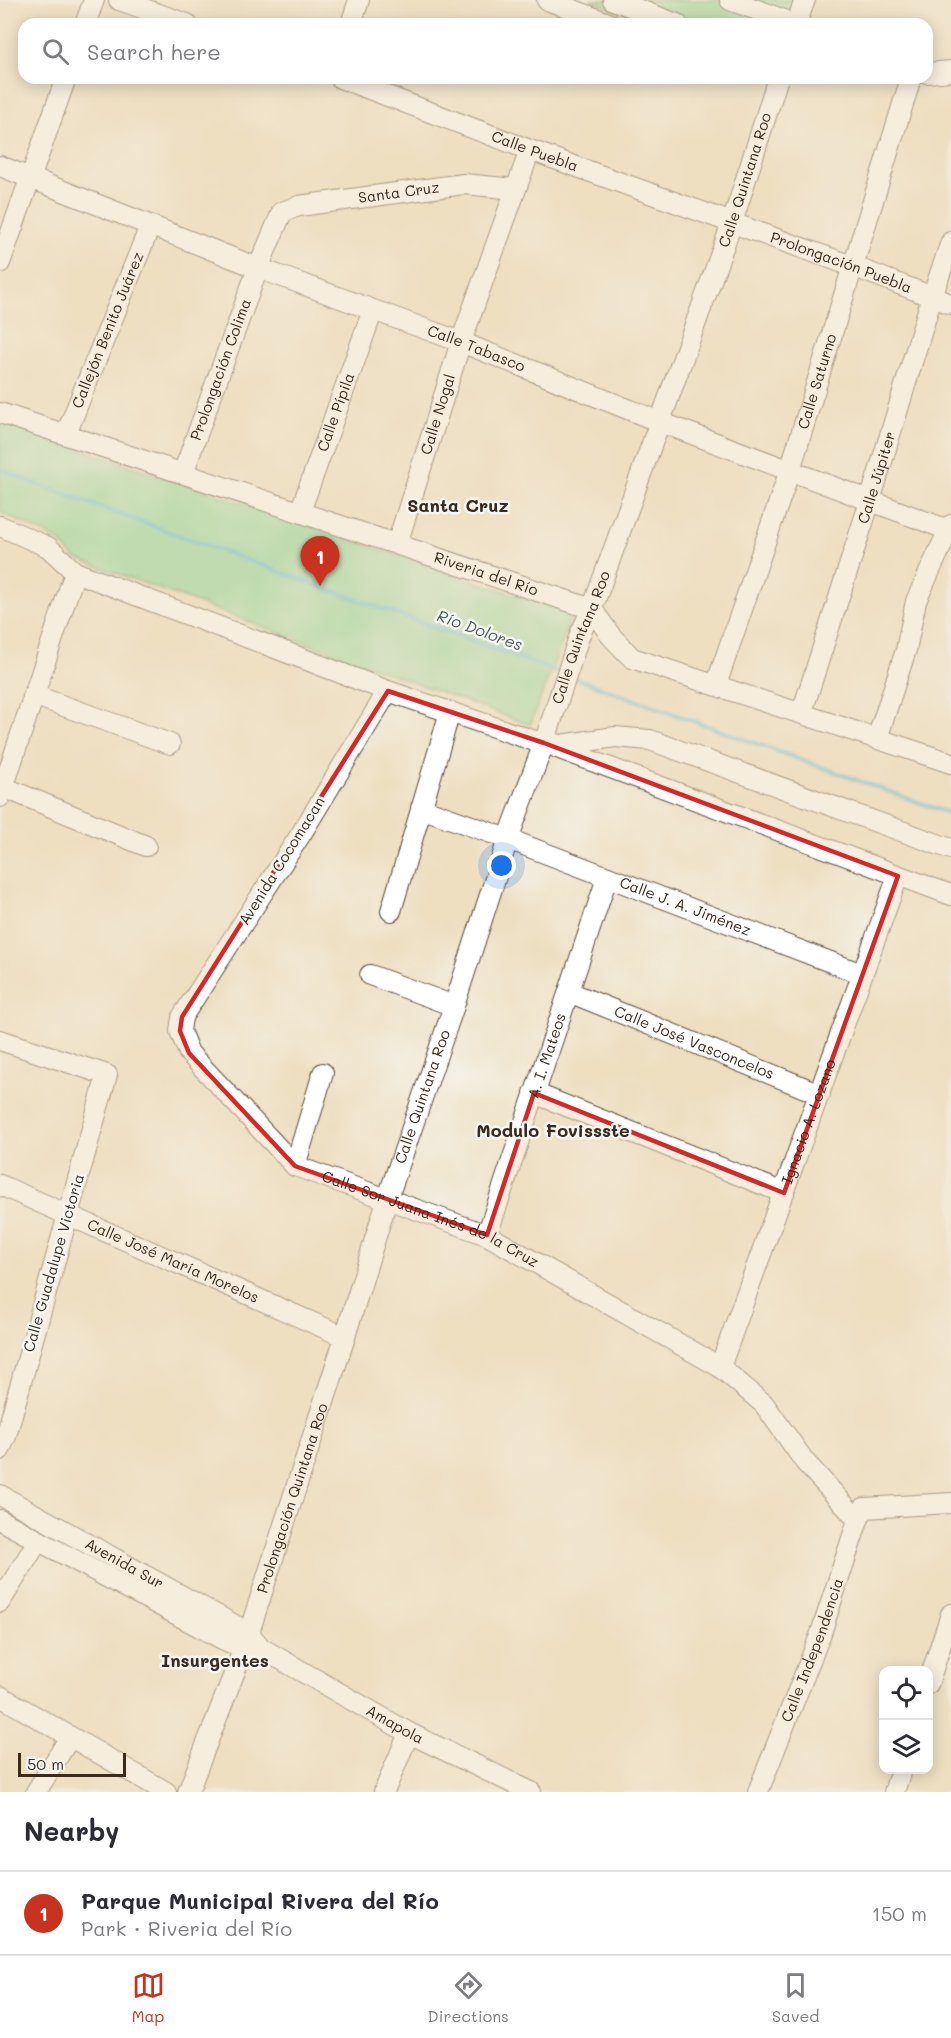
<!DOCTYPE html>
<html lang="en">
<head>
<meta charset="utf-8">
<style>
  body { margin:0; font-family:Mali,sans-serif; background:#f2f2f3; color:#2b2b33 }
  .controls { position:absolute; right:18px; bottom:18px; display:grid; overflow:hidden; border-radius:12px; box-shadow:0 3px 15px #0003 }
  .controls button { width:54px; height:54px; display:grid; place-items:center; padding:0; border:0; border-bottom:2px solid #e1e1e2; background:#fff; color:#2b2b33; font:30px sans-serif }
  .scale { position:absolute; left:18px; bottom:15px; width:108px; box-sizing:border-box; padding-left:6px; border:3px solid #3b2a1e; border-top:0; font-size:16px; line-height:21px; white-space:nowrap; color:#3b2a1e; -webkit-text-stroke:4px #f6f6f2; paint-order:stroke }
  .you { position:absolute; left:502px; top:866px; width:21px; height:21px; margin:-15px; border:4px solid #fff; border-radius:50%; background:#1a73e8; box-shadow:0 0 0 9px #1a73e833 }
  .badge { display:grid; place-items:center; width:39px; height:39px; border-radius:50%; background:#c8321e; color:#fff; font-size:20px; font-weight:700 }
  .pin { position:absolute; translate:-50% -50px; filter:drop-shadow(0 2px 3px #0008) }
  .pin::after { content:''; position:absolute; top:32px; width:21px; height:18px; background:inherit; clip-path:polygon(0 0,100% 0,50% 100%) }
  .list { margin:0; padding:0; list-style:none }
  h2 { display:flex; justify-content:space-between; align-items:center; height:78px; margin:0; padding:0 24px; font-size:26px }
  h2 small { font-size:20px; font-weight:400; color:#7c7c81 }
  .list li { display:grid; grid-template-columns:39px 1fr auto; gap:18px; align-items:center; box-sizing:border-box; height:84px; padding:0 24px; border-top:2px solid #e1e1e2 }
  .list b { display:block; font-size:22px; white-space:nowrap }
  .list p { margin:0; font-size:20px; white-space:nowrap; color:#7c7c81 }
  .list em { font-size:20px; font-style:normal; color:#7c7c81 }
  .icon { flex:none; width:33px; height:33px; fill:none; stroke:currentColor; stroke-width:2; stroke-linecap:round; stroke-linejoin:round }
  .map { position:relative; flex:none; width:951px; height:1792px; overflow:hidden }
  .search { position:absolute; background:#fff; box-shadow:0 3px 15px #0003; left:18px; right:18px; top:18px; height:66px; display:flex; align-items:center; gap:15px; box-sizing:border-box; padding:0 21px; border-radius:18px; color:#7c7c81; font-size:22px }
  .sheet { height:162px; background:#fff }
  nav { display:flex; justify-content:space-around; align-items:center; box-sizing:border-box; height:84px; border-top:2px solid #e1e1e2; background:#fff; font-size:16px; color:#7c7c81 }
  nav a { display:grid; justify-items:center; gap:3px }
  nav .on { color:#c8321e }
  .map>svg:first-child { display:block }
</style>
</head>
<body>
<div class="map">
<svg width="951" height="1792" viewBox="0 0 951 1792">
  <rect width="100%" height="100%" fill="#f6f6f2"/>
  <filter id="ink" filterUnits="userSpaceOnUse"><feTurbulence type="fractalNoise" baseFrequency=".0167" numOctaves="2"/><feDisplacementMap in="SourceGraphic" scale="12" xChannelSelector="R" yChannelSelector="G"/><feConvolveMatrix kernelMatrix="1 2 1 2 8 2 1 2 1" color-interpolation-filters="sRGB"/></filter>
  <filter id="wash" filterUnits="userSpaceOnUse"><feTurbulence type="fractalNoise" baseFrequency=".008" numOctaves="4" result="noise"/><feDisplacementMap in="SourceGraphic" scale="24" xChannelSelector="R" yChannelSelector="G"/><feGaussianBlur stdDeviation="1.35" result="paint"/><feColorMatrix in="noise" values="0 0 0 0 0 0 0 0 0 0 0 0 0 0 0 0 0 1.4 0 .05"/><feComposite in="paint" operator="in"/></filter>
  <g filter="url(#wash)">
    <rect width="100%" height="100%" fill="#eedfc1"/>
    <g fill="#87d899" stroke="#61815c" stroke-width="1.5">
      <polygon points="590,0 798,0 789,24 653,24"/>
      <polygon points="0,422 573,614 530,725 75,558 58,540 0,512"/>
    </g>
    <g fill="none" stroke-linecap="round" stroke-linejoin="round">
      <g stroke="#57bdd5" stroke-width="4.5">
        <polyline points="0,469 39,485 561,673"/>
        <polyline points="572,677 951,814"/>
      </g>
    </g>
  </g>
  <g filter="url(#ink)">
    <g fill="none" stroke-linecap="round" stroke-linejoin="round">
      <defs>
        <g id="minor">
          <polyline points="119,0 187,24"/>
          <polyline points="547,0 611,24"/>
          <polyline points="613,0 677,24"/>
          <polyline points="730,0 784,20"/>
          <polyline points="85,24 94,0"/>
          <polyline points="351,24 359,0"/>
          <polyline points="796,24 805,0"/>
          <polyline points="927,73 951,71"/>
          <path id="s1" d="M340 78 530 150 852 266 951 304"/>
          <path id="s2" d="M0 166 258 268 461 342 660 422 951 531"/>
          <polyline points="0,263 66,78"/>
          <path id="s3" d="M0 413 592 609 611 636 632 658 951 763"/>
          <path id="s4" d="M66 434 150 226"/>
          <path id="s5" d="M183 473 258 268 282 212 299 206 464 184 515 189"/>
          <path id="s6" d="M300 512 373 310"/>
          <polyline points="0,526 48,547 75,572 388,691 532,740 561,745 615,737 650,740 951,849"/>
          <path id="s7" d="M397 544 461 342 530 150"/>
          <path id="s8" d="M716 685 790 470 911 78"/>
          <path id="s9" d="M388 691 301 834 182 1017 180 1031 189 1053 295 1166 487 1235 720 1367 764 1404 805 1462 858 1520"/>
          <polyline points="33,695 170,744"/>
          <path id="s10" d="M802 712 870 501 932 297 951 242"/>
          <polyline points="877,739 906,650 916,601 951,525"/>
          <polyline points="557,748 951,895"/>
          <polyline points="3,787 146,846"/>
          <polyline points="0,797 75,572"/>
          <path id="s11" d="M421 808 508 839 862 974"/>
          <polyline points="391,911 450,712"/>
          <polyline points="370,975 454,1006"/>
          <path id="s12" d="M569 992 820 1094"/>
          <polyline points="0,1040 107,1075 6,1436 0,1450"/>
          <polyline points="534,1093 784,1193"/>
          <polyline points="295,1166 323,1073"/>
          <path id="s13" d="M0 1185 345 1337"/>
          <path id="s14" d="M487 1235 607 878"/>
          <path id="s15" d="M720 1367 898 876"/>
          <path id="s16" d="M0 1495 249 1633 261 1648 409 1733 531 1792"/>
          <polyline points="0,1520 224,1640 244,1648 256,1648"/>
          <polyline points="0,1602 38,1541"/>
          <polyline points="928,1684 951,1614"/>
          <polyline points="0,1696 166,1792"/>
          <polyline points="36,1792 70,1737"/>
          <path id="s17" d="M188 1792 244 1648 345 1337 387 1200 454 1006 508 839 544 743 580 634 592 609 732 223 778 78"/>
          <polyline points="384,1792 409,1733"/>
          <path id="s18" d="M758 1792 821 1633 858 1520 864 1508 951 1503"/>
          <polyline points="894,1792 901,1770"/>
        </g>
      </defs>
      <use href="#minor" stroke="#564536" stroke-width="22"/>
      <use href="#minor" stroke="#fff" stroke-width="20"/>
    </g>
  </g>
  <path d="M0 0H951V1792H0ZM388 691 544 743 898 876 784 1193 534 1093 487 1235 295 1166 189 1053 180 1031 182 1017Z" fill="#eedfc1" fill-opacity=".55" fill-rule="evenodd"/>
  <path fill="none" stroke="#d62828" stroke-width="4.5" stroke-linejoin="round" d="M388 691 544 743 898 876 784 1193 534 1093 487 1235 295 1166 189 1053 180 1031 182 1017Z"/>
  <g text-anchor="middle" stroke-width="5" stroke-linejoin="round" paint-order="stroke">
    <g font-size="15" fill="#3b2a1e" stroke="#f6f6f2">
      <text dy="5" stroke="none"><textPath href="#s1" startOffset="208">Calle Puebla</textPath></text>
      <text dy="5" stroke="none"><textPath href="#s17" startOffset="1706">Calle Quintana Roo</textPath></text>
      <text dy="5" stroke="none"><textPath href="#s5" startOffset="398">Santa Cruz</textPath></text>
      <text dy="5" stroke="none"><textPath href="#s1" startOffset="534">Prolongación Puebla</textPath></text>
      <text dy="5" stroke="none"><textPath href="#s4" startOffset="112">Callejón Benito Juárez</textPath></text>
      <text dy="5" stroke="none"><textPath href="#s2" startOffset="510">Calle Tabasco</textPath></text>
      <text dy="5" stroke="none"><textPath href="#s5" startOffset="110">Prolongación Colima</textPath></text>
      <text dy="5" stroke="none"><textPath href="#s8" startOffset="320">Calle Saturno</textPath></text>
      <text dy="5" stroke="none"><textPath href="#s6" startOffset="106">Calle Pípila</textPath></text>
      <text dy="5" stroke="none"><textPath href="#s7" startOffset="136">Calle Nogal</textPath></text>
      <text dy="5" stroke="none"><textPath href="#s10" startOffset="246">Calle Júpiter</textPath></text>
      <text dy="5" stroke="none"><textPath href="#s3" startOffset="512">Riveria del Río</textPath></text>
      <text dy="5" stroke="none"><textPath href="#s17" startOffset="1220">Calle Quintana Roo</textPath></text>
      <text transform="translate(282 861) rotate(-58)" y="5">Avenida Cocomacan</text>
      <text dy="5" stroke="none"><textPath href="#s11" startOffset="282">Calle J. A. Jiménez</textPath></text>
      <text dy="5" stroke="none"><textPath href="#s12" startOffset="135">Calle José Vasconcelos</textPath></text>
      <text dy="5" stroke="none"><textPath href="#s14" startOffset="189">A. I. Mateos</textPath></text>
      <text dy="5" stroke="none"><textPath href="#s17" startOffset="734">Calle Quintana Roo</textPath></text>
      <text dy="5" stroke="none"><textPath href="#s15" startOffset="261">Ignacio A. Lozano</textPath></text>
      <text dy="5" stroke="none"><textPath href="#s9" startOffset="724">Calle Sor Juana Inés de la Cruz</textPath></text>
      <text dy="5" stroke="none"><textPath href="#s13" startOffset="189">Calle José María Morelos</textPath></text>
      <text transform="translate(54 1263) rotate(-74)" y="5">Calle Guadalupe Victoria</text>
      <text dy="5" stroke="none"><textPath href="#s17" startOffset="312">Prolongación Quintana Roo</textPath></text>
      <text dy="5" stroke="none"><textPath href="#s16" startOffset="142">Avenida Sur</textPath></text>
      <text dy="5" stroke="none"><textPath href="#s18" startOffset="152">Calle Independencia</textPath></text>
      <text dy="5" stroke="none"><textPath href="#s16" startOffset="458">Amapola</textPath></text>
    </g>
    <g font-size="16" font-style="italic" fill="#455d5e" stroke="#f6f6f2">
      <text transform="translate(480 630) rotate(20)" y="6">Río Dolores</text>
    </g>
    <g font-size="18" font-weight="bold" fill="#3b2a1e" stroke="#f6f6f2">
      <text x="458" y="512">Santa Cruz</text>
      <text x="553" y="1137">Modulo Fovissste</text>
      <text x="215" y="1667">Insurgentes</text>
    </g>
  </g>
</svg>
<div class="controls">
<button><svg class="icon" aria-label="locate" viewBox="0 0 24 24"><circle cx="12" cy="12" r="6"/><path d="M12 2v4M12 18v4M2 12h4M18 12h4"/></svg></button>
<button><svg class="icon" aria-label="layers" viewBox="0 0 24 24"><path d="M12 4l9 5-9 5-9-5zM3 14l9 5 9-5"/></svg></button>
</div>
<div class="scale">50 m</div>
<div class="you"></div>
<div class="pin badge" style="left:320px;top:586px">1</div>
<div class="search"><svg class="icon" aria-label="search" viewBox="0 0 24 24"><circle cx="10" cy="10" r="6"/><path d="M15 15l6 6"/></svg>Search here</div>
</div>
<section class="sheet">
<h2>Nearby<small></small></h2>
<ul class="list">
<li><span class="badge">1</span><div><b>Parque Municipal Rivera del Río</b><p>Park · Riveria del Río</p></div><em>150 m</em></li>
</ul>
</section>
<nav>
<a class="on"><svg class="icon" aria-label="map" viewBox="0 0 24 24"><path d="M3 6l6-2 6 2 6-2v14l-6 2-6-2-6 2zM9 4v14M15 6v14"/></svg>Map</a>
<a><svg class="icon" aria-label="directions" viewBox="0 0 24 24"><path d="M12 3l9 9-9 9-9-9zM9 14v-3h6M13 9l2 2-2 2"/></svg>Directions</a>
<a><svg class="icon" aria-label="saved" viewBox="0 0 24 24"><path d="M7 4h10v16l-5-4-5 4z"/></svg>Saved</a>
</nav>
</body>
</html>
